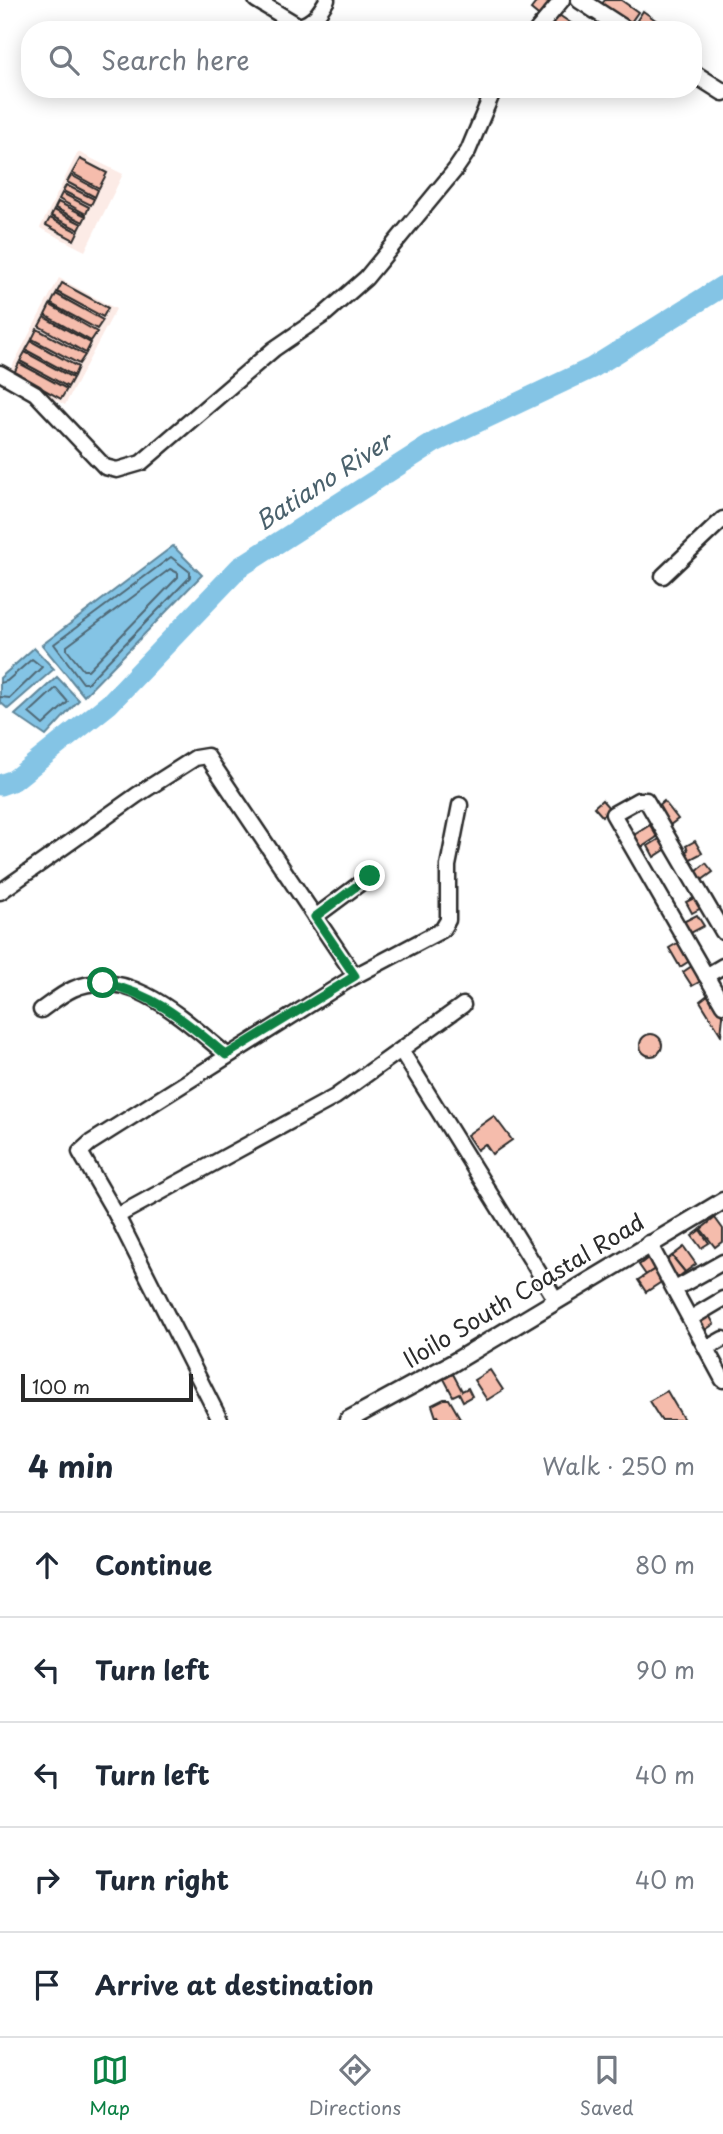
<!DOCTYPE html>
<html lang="en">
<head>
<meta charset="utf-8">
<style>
  body { margin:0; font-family:"Playpen Sans",sans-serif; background:#f6f6f7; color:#1f2937 }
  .scale { position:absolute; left:21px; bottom:18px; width:172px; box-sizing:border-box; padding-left:7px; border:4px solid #2b2b2b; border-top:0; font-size:19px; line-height:24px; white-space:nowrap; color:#2b2b2b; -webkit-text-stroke:5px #fff; paint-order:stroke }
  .stop { position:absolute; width:21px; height:21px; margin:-16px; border:5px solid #0b8043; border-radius:50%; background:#fff }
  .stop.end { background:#0b8043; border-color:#fff; box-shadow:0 2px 7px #0008 }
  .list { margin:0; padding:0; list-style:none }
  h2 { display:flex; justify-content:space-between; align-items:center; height:91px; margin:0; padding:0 28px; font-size:30px }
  h2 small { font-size:23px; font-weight:400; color:#747a83 }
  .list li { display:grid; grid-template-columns:46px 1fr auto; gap:21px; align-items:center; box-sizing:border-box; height:105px; padding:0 28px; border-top:2px solid #e0e1e3 }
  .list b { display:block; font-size:26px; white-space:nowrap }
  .list em { font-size:23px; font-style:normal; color:#747a83 }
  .icon { flex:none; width:38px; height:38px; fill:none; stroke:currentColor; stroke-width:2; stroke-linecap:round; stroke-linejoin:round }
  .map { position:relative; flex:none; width:723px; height:1420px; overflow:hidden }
  .search { position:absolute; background:#fff; box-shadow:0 4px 18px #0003; left:21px; right:21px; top:21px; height:77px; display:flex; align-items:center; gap:18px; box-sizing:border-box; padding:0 24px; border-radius:28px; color:#747a83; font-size:26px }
  .sheet { height:616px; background:#fff }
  nav { display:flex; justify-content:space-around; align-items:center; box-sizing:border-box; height:98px; border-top:2px solid #e0e1e3; background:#fff; font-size:19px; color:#747a83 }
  nav a { display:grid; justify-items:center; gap:4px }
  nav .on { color:#0b8043 }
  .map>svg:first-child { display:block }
</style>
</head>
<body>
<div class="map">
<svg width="723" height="1420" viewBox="0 0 723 1420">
  <rect width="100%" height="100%" fill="#fff"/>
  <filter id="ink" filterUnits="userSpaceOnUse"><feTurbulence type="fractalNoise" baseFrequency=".0143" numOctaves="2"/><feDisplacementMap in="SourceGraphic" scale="14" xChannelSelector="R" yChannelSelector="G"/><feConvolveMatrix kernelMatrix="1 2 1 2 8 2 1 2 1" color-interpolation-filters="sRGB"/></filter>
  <g filter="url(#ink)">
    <g fill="#fcebe6">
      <polygon points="78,152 123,174 85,251 40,228"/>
      <polygon points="59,278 116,309 65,405 8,374"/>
    </g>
    <g fill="#84c4e5" stroke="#60879b" stroke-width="2">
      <polygon points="173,546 202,575 84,696 42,645"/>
      <polygon points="34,648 54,669 8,709 0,702 0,678"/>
      <polygon points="57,677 79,700 46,736 15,715"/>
    </g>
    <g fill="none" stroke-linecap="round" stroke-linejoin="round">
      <g stroke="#4f6875" stroke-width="2">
        <polygon points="171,557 190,572 190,577 87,683 83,683 54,644"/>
        <polygon points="170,569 178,573 178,577 88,670 83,670 67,650 67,646"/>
        <polyline points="0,683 7,681 32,659 42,667 10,698 0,697"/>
        <polygon points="56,688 68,702 43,725 29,713"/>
      </g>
      <polyline stroke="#84c4e5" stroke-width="21" points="0,785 14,780 109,704 240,567 435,442 592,368 723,286"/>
    </g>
    <g fill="#f5bcac" stroke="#2b2b2b" stroke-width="2">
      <polygon points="538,0 555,3 543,19 531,9"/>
      <polygon points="605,0 621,0 638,12 629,25 601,5"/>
      <polygon points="643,11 657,21 651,30 641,30 634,25"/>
      <polygon points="556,13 578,28 576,30 545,30"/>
      <polygon points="80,159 107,173 99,188 72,173"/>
      <polygon points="71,175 98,190 95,197 67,182"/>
      <polygon points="66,185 94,199 91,205 63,191"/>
      <polygon points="62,193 89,207 86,214 59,199"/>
      <polygon points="58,202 86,216 83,222 55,208"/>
      <polygon points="54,210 82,224 79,230 51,216"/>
      <polygon points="50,218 78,232 74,240 46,225"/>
      <polygon points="62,283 108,308 103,317 57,292"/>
      <polygon points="56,294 103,320 97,329 51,304"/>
      <polygon points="50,305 97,332 91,341 45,315"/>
      <polygon points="44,317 91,343 86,353 39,326"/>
      <polygon points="37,329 85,355 79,364 32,339"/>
      <polygon points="31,341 78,367 74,376 26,350"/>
      <polygon points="25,352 73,378 68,387 20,361"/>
      <polygon points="19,363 67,389 61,399 14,373"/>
      <polygon points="602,800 610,809 602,816 594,807"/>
      <polygon points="664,801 678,819 670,825 657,807"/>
      <polygon points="650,825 657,837 642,847 634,835"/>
      <polygon points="661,838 668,848 654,857 648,846"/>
      <polygon points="695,841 702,853 689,860 685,852 688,850 686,846"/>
      <polygon points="706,863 713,872 702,880 696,871"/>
      <polygon points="696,897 701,908 692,913 686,902"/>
      <polygon points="697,915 704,926 689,934 683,922"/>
      <polygon points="681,941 691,960 680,967 669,948"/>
      <polygon points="692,966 701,981 692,986 683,972"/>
      <polygon points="709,994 723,1016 721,1035 700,1001"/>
      <circle cx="651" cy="1045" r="11"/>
      <polygon points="494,1116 512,1140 492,1154 485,1144 477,1150 467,1135"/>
      <polygon points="715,1218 723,1229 723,1241 715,1247 701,1229"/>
      <polygon points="700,1230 709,1243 701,1248 692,1236"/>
      <polygon points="684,1247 696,1264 685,1272 672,1256"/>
      <polygon points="672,1256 685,1272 676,1279 664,1262"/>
      <polygon points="648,1258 655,1269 646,1275 639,1265"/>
      <polygon points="655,1269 663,1281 646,1292 638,1280"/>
      <polygon points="704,1314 706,1317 709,1315 714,1324 705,1330 697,1318"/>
      <polygon points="490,1370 503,1390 487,1400 474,1380"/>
      <polygon points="453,1374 462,1391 468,1388 472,1396 463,1401 459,1393 453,1396 444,1379"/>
      <polygon points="667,1391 684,1420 661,1420 649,1401"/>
      <polygon points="444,1399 449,1399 460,1418 441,1420 438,1416 436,1417 432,1405"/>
    </g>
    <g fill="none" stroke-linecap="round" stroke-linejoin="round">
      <defs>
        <g id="minor">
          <path d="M256 0 299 26C314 22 319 13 327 0"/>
          <polyline points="537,30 562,0"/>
          <polyline points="0,373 35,393 105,467 117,470 141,463 274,349 325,314 366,278 455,170 468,151 494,89"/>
          <polyline points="663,576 723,519"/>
          <polyline points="0,892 137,795 195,758 207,756 355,976"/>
          <polyline points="315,917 370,876"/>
          <polyline points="723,932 646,800 638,800 613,814 723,1005"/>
          <polyline points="706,976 723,966"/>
          <path d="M41 1010C51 1003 62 994 73 989 130 964 187 1023 227 1055"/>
          <polyline points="402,1052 556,1300"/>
          <polyline points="117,1216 335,1097 463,1005"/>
          <polyline points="649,1243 723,1380"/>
          <polyline points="675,1289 723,1262"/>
          <polyline points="691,1318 723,1299"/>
          <polyline points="707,1348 723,1339"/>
          <polyline points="220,1420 117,1216 80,1152 90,1143 355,976 442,930 448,920 448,866 460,805"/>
        </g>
        <g id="tertiary">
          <polyline points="580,0 626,30"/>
          <polyline points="693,73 723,92"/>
          <polyline points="348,1420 451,1364 723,1201"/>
        </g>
      </defs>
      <use href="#minor" stroke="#2b2b2b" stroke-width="19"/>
      <use href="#tertiary" stroke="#2b2b2b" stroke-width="21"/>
      <use href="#minor" stroke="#fff" stroke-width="14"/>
      <use href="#tertiary" stroke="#fff" stroke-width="16"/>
    </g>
  </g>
  <g fill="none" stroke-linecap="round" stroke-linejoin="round" filter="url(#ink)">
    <path stroke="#0b8043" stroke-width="9" d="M103 983C157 995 185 1021 226 1055L355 976 315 917 370 876"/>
  </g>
  <g text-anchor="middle" stroke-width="5" stroke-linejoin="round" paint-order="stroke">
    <g font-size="23" fill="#2b2b2b" stroke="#fff">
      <text transform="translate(524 1291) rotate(-31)" y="8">Iloilo South Coastal Road</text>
    </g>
    <g font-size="24" font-style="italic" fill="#4a616c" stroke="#fff">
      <text transform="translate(324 482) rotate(-33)" y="8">Batiano River</text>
    </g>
  </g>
</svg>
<div class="scale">100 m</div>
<div class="stop" style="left:103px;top:983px"></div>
<div class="stop end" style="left:370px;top:876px"></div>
<div class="search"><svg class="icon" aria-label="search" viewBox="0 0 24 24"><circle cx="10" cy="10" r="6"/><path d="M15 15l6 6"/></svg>Search here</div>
</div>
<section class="sheet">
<h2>4 min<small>Walk · 250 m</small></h2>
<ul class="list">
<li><svg class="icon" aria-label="ahead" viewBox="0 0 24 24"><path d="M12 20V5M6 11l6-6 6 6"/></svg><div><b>Continue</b></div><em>80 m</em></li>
<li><svg class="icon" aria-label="left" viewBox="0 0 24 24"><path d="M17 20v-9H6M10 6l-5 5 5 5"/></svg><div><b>Turn left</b></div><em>90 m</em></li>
<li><svg class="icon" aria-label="left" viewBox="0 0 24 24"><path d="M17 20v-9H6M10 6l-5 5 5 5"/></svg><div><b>Turn left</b></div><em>40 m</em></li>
<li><svg class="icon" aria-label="right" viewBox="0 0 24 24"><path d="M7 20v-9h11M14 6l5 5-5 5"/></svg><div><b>Turn right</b></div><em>40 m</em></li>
<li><svg class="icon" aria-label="arrive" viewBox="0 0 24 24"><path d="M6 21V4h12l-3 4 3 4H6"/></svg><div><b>Arrive at destination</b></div></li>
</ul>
</section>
<nav>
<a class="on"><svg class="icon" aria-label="map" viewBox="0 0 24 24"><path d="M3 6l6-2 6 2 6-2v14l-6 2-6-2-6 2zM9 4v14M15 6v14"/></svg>Map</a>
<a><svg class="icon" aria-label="directions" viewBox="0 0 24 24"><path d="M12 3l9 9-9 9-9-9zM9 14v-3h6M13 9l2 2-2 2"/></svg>Directions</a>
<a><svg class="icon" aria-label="saved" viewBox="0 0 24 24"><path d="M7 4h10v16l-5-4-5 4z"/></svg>Saved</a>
</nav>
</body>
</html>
